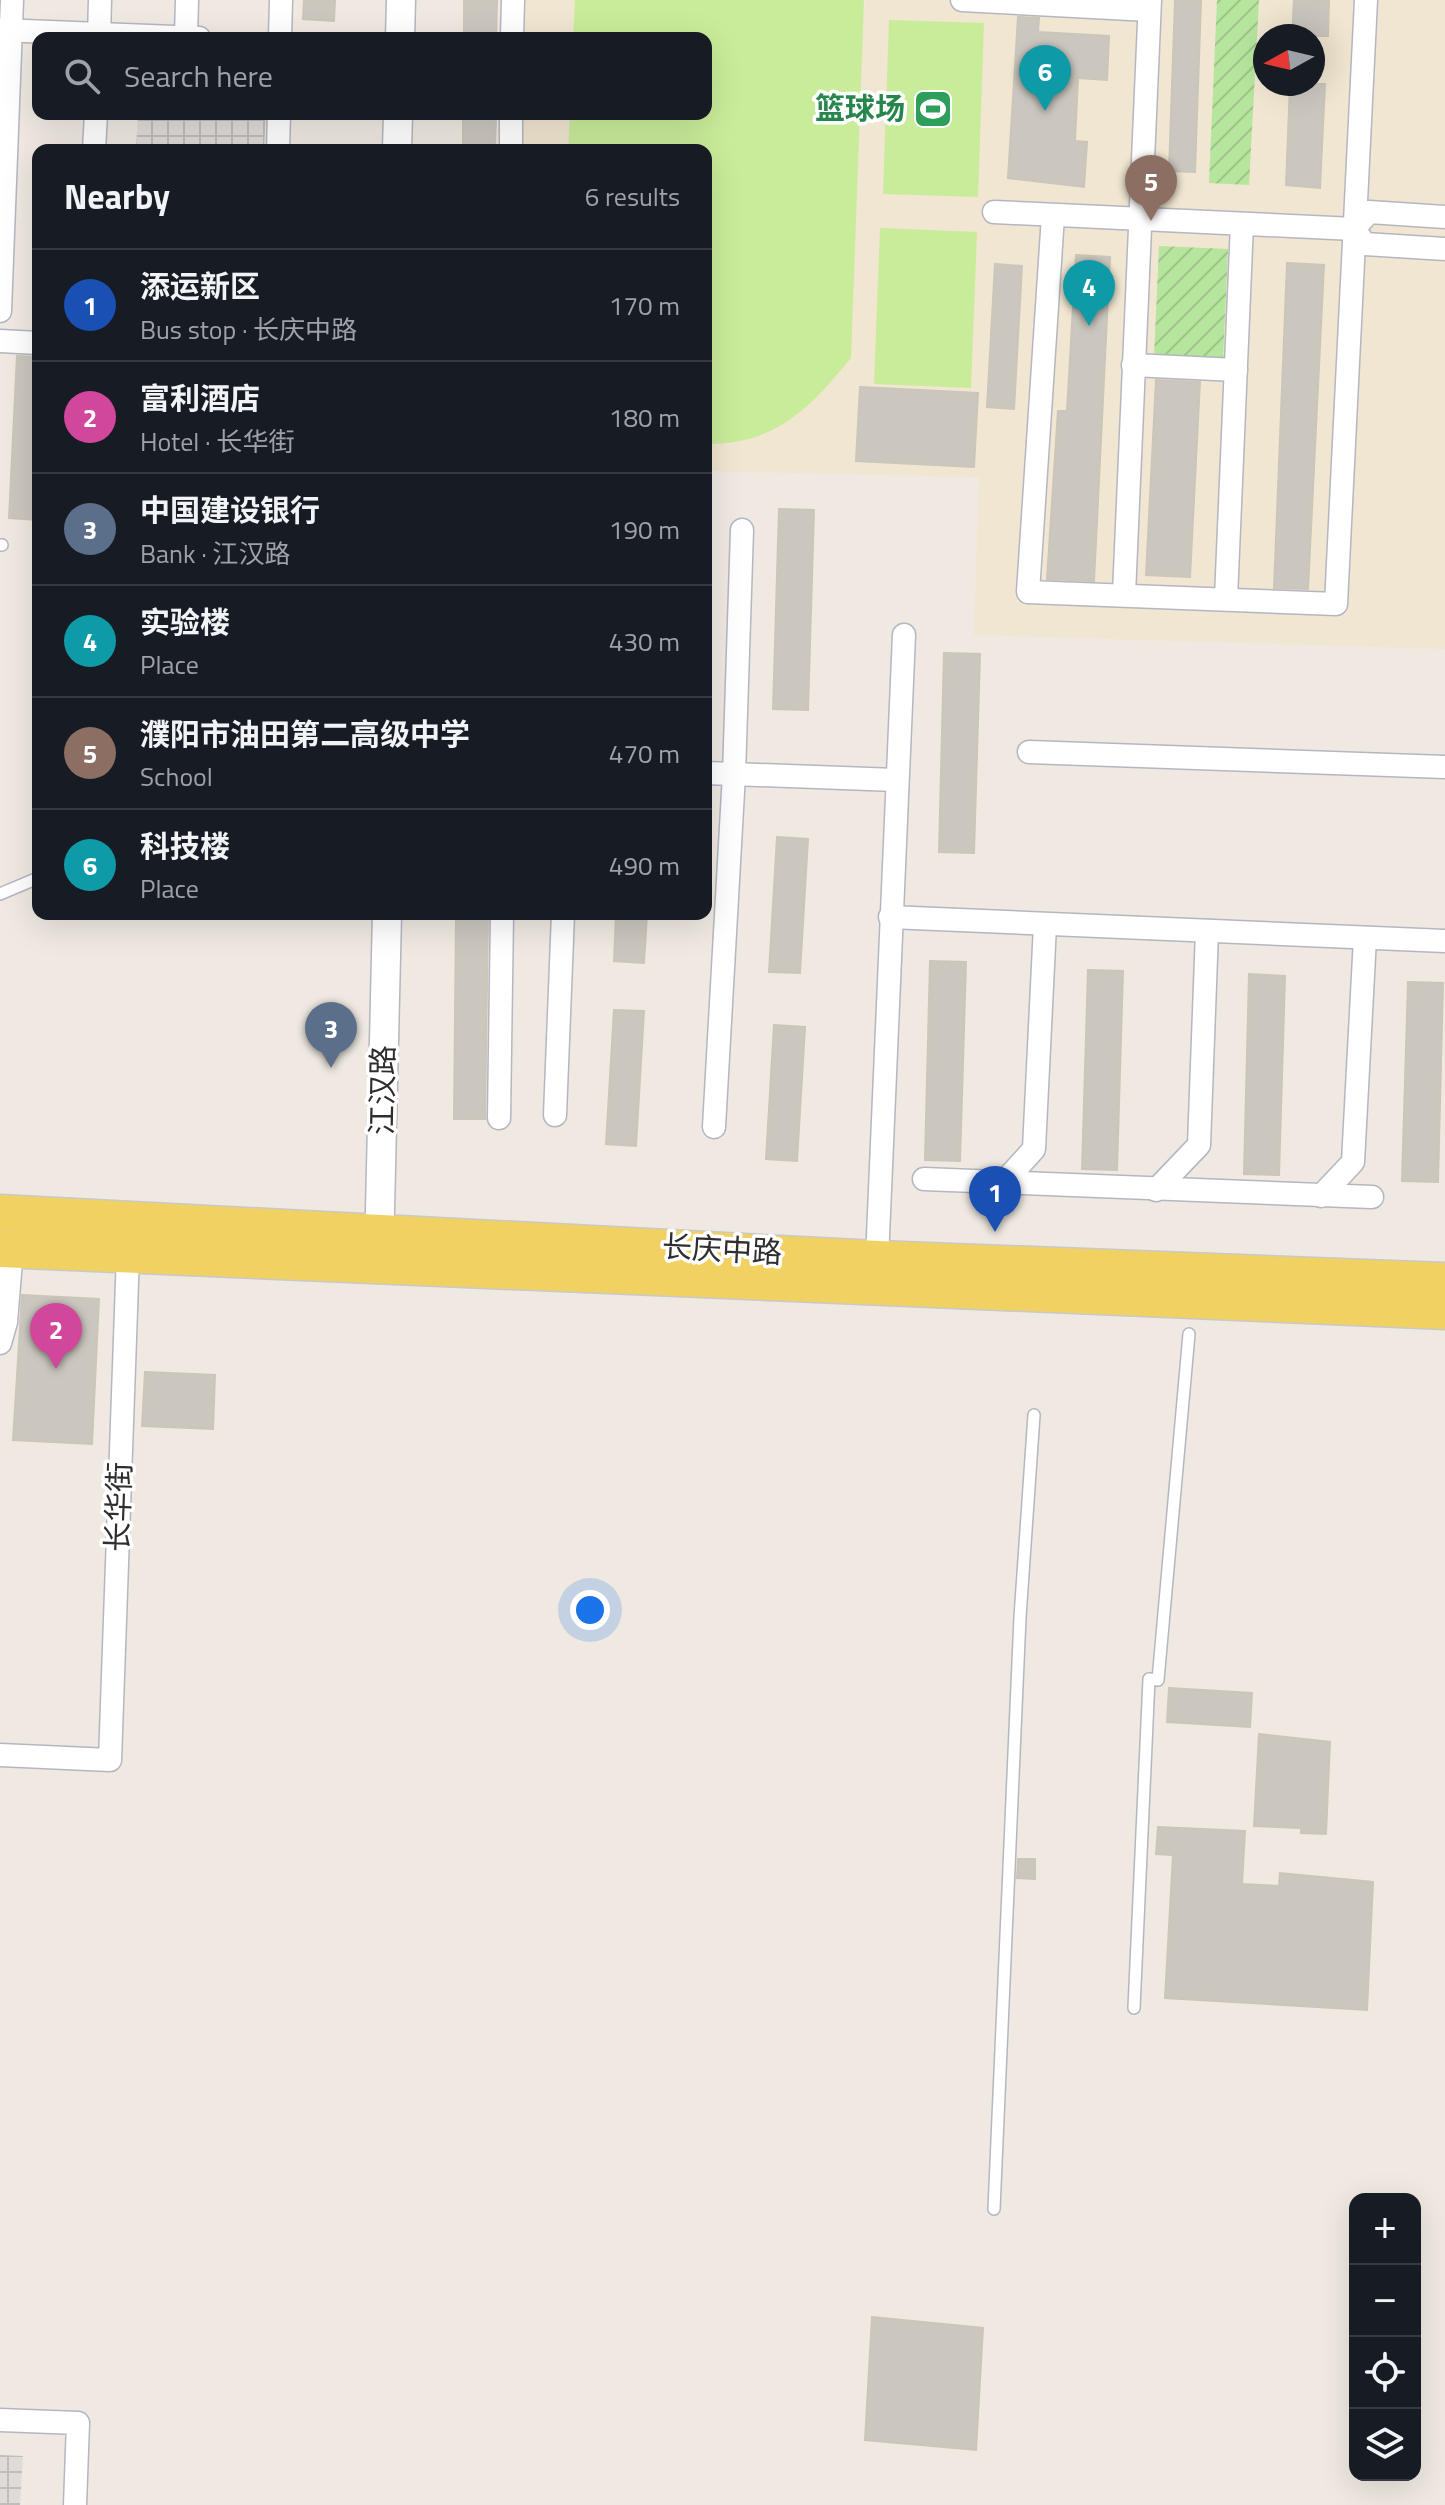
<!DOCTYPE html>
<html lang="en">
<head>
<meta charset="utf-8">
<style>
  body { margin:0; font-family:"Titillium Web","Noto Sans SC",sans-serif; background:#20242c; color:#f1f3f6 }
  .controls { position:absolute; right:24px; bottom:24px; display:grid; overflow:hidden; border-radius:16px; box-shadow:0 8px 32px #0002 }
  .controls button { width:72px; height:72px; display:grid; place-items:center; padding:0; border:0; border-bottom:2px solid #363941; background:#171b24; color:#f1f3f6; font:40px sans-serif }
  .compass { position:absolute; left:1253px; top:24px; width:72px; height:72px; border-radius:50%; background:#171b24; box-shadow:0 8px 32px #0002; rotate:262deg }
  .you { position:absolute; left:590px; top:1610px; width:28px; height:28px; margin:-20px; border:6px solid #fff; border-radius:50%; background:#1a73e8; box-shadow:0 0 0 12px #1a73e833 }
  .badge { display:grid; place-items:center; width:52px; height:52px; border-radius:50%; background:#8c9099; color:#fff; font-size:26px; font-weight:700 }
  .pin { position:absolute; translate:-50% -66px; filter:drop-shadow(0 2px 4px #0008) }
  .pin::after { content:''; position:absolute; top:42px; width:28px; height:24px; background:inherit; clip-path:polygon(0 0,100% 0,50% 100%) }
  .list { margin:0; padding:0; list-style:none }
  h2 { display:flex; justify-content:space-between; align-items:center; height:104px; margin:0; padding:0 32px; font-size:34px }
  h2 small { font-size:26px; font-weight:400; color:#9ea1a6 }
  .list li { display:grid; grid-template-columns:52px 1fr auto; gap:24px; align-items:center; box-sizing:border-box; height:112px; padding:0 32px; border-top:2px solid #363941 }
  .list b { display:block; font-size:30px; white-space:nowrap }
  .list p { margin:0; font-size:26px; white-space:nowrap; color:#9ea1a6 }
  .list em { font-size:26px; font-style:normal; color:#9ea1a6 }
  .icon { flex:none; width:44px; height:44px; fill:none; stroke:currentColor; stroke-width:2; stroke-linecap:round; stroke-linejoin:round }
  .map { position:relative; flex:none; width:1445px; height:2505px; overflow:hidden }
  .search { position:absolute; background:#171b24; box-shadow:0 8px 32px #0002; left:32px; top:32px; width:680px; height:88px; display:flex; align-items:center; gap:20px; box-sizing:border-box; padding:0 28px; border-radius:16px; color:#9ea1a6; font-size:30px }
  .panel { position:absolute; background:#171b24; box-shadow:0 8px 32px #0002; left:32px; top:144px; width:680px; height:776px; border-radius:16px }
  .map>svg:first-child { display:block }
</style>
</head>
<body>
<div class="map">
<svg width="1445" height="2505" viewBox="0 0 1445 2505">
  <defs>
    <pattern id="garden-furrows" width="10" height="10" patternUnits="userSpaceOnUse" patternTransform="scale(2)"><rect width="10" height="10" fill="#b6e59e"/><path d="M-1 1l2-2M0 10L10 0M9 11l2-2" fill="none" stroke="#9dc588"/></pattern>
    <pattern id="plaza-grid" width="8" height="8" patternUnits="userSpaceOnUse" patternTransform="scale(2)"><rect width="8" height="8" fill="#dfdcd8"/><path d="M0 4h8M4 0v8" fill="none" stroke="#c0bdba"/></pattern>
  </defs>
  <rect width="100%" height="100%" fill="#efe9e1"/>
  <g fill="#f0e6d1" fill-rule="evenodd">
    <polygon points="520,0 575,0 573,38 520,38"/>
    <path d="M864 0H1445V649L974 635 979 477 706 471V444H730L866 7ZM1265 36H1313V84H1265Z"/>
    <polygon points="520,114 570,114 568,150 520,150"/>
  </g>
  <g fill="url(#garden-furrows)">
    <polygon points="1217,0 1259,0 1249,185 1209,183"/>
    <polygon points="1159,246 1228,249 1223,360 1154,357"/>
  </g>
  <g fill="#c9ec9a">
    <path d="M575 0H864L851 358C810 408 775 445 706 444V150H568L570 114H706V38H573Z"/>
    <polygon points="889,20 984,23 978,197 883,194"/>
    <polygon points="880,228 977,232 971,388 874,384"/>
  </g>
  <g fill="url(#plaza-grid)">
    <polygon points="138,114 266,114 264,150 136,150"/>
    <polygon points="0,2455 23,2456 20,2505 0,2505"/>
  </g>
  <g fill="#cbc7bf" stroke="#cbc5ba" stroke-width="2">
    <polygon points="304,0 335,0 334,21 303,19"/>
    <polygon points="464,0 497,0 496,38 464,38"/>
    <polygon points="1175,0 1201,0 1195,172 1169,171"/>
    <polygon points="1294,0 1329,0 1328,36 1292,36"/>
    <polygon points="1018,17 1039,18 1038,32 1109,36 1107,80 1078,78 1075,141 1087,142 1084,187 1008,178"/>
    <polygon points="1290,84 1325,84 1320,188 1286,185"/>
    <polygon points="463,114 496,114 495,150 463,150"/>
    <polygon points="1076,255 1110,257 1094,581 1047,579 1058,411 1067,411"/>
    <polygon points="1287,263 1324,265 1308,589 1274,588"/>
    <polygon points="995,264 1022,266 1014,409 987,407"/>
    <polygon points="17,356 38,357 38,520 9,518"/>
    <polygon points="1156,380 1200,382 1190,577 1146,575"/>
    <polygon points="860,387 978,393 974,467 856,461"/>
    <polygon points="779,509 814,510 808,710 773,709"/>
    <polygon points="944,653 980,654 974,853 939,852"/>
    <polygon points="777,837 808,839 800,973 769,972"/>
    <polygon points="456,914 488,914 485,1119 454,1119"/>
    <polygon points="616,914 647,914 644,963 614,961"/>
    <polygon points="930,961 966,962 960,1161 925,1160"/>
    <polygon points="1088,970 1123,971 1117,1170 1082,1169"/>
    <polygon points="1249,974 1285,976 1279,1175 1244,1174"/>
    <polygon points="1408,982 1443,983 1438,1182 1402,1181"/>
    <polygon points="614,1010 644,1011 636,1146 606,1144"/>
    <polygon points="774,1025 805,1027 797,1161 766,1159"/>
    <polygon points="22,1295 99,1299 92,1444 13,1440"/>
    <polygon points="145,1372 215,1375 213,1429 142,1426"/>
    <polygon points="1169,1688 1252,1693 1250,1727 1167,1722"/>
    <polygon points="1259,1734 1330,1742 1326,1834 1301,1833 1301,1828 1254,1826"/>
    <polygon points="1158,1827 1245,1831 1242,1884 1279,1886 1280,1873 1373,1882 1367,2010 1165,1998 1173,1855 1156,1854"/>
    <polygon points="1018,1859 1035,1859 1035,1879 1017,1878"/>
    <polygon points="872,2317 983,2328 976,2450 865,2440"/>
  </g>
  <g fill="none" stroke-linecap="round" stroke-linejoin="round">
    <defs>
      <g id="service">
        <polyline points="0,545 2,545"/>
        <polyline points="0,894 38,878"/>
        <polyline points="1134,2008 1149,1679 1158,1680 1189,1334"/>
        <polyline points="994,2209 1020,1617 1034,1415"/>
      </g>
      <g id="minor">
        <polyline points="962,0 1149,10"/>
        <polyline points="0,30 199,38"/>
        <polyline points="186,37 187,0"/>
        <polyline points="99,38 100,0"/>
        <polyline points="280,38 281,0"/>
        <polyline points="512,38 513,0"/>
        <polyline points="94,150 96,114"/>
        <polyline points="278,150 279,114"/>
        <polyline points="511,150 511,114"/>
        <polyline points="994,212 1354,229 1365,244 1445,249"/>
        <polyline points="1053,216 1028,592 1336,604 1366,0"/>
        <polyline points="1354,229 1369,212 1445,217"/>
        <polyline points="0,311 12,0"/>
        <polyline points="0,341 38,343"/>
        <polyline points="1133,365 1236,370"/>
        <polyline points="1124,594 1150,0"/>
        <polyline points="1226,598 1242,224"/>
        <polyline points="1029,752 1445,767"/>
        <polyline points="706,773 896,780"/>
        <polyline points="890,917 1445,941"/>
        <polyline points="555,1115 563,914"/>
        <polyline points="499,1118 502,914"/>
        <polyline points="714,1127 734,774 742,530"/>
        <polyline points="924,1179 1372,1197"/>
        <polyline points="1004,1182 1034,1149 1045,925"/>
        <polyline points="1156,1190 1199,1145 1207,931"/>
        <polyline points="1321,1196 1353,1162 1365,938"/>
        <polyline points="877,1259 904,635"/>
        <polyline points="0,1343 6,1322 12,1249"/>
        <polyline points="0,1755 110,1760 128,1254"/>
        <polyline points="0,2420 78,2423 75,2505"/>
      </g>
      <g id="tertiary">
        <polyline points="400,38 401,0"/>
        <polyline points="397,150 398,114"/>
        <polyline points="379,1252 387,914"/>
      </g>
      <g id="primary">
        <polyline points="0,1213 877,1259 1445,1281"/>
        <polyline points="0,1249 1445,1311"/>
      </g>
    </defs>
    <use href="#service" stroke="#b4b7c1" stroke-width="14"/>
    <use href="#minor" stroke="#b4b7c1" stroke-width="25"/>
    <use href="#tertiary" stroke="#b4b7c1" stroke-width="31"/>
    <use href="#primary" stroke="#c9c9c9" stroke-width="39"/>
    <use href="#service" stroke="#fff" stroke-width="11"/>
    <use href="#minor" stroke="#fff" stroke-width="22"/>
    <use href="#tertiary" stroke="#fff" stroke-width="28"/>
    <use href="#primary" stroke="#f2d163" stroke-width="36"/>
  </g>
  <defs>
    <symbol id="stadium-square" viewBox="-11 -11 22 22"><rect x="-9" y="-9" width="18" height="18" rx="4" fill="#2e9e5b" stroke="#fff"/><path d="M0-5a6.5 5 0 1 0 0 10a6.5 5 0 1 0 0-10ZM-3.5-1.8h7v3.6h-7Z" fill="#fff"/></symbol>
  </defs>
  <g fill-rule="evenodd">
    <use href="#stadium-square" x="911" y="87" width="44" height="44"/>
  </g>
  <g text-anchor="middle" stroke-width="7" stroke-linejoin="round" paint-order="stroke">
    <g font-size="30" font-weight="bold" fill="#27864d" stroke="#fff" text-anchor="end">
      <text x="905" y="119">篮球场</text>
    </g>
    <g font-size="30" fill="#2e2e2e" stroke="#fff">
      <text transform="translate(383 1090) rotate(-89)" y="10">江汉路</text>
      <text transform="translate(722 1250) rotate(3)" y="10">长庆中路</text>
      <text transform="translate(119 1507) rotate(-88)" y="10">长华街</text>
    </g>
  </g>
</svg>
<div class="controls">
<button>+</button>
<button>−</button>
<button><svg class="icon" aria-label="locate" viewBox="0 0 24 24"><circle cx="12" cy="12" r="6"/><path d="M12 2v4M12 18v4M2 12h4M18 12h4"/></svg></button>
<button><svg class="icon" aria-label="layers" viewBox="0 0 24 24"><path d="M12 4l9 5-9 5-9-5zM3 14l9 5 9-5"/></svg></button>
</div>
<svg class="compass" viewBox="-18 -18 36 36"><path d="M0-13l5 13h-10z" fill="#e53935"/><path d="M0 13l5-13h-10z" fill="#9ea1a6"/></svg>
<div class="you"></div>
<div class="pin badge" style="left:995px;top:1232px;background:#1a4fb4">1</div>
<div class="pin badge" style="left:56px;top:1369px;background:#d1479c">2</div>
<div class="pin badge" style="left:331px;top:1068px;background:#5c6f8a">3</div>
<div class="pin badge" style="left:1089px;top:326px;background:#0f9aa8">4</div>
<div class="pin badge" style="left:1151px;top:221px;background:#8d6e63">5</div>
<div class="pin badge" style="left:1045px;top:111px;background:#0f9aa8">6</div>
<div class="search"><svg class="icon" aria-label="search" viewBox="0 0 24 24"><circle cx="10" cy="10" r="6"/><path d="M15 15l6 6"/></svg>Search here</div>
<section class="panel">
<h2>Nearby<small>6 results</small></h2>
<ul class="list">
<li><span class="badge" style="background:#1a4fb4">1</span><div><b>添运新区</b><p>Bus stop · 长庆中路</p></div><em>170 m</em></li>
<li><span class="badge" style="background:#d1479c">2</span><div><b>富利酒店</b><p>Hotel · 长华街</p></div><em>180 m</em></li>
<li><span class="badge" style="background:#5c6f8a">3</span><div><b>中国建设银行</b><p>Bank · 江汉路</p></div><em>190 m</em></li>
<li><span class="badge" style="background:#0f9aa8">4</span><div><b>实验楼</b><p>Place</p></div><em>430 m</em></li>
<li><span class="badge" style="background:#8d6e63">5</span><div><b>濮阳市油田第二高级中学</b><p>School</p></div><em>470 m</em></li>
<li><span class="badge" style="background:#0f9aa8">6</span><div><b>科技楼</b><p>Place</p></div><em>490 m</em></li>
</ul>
</section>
</div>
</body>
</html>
